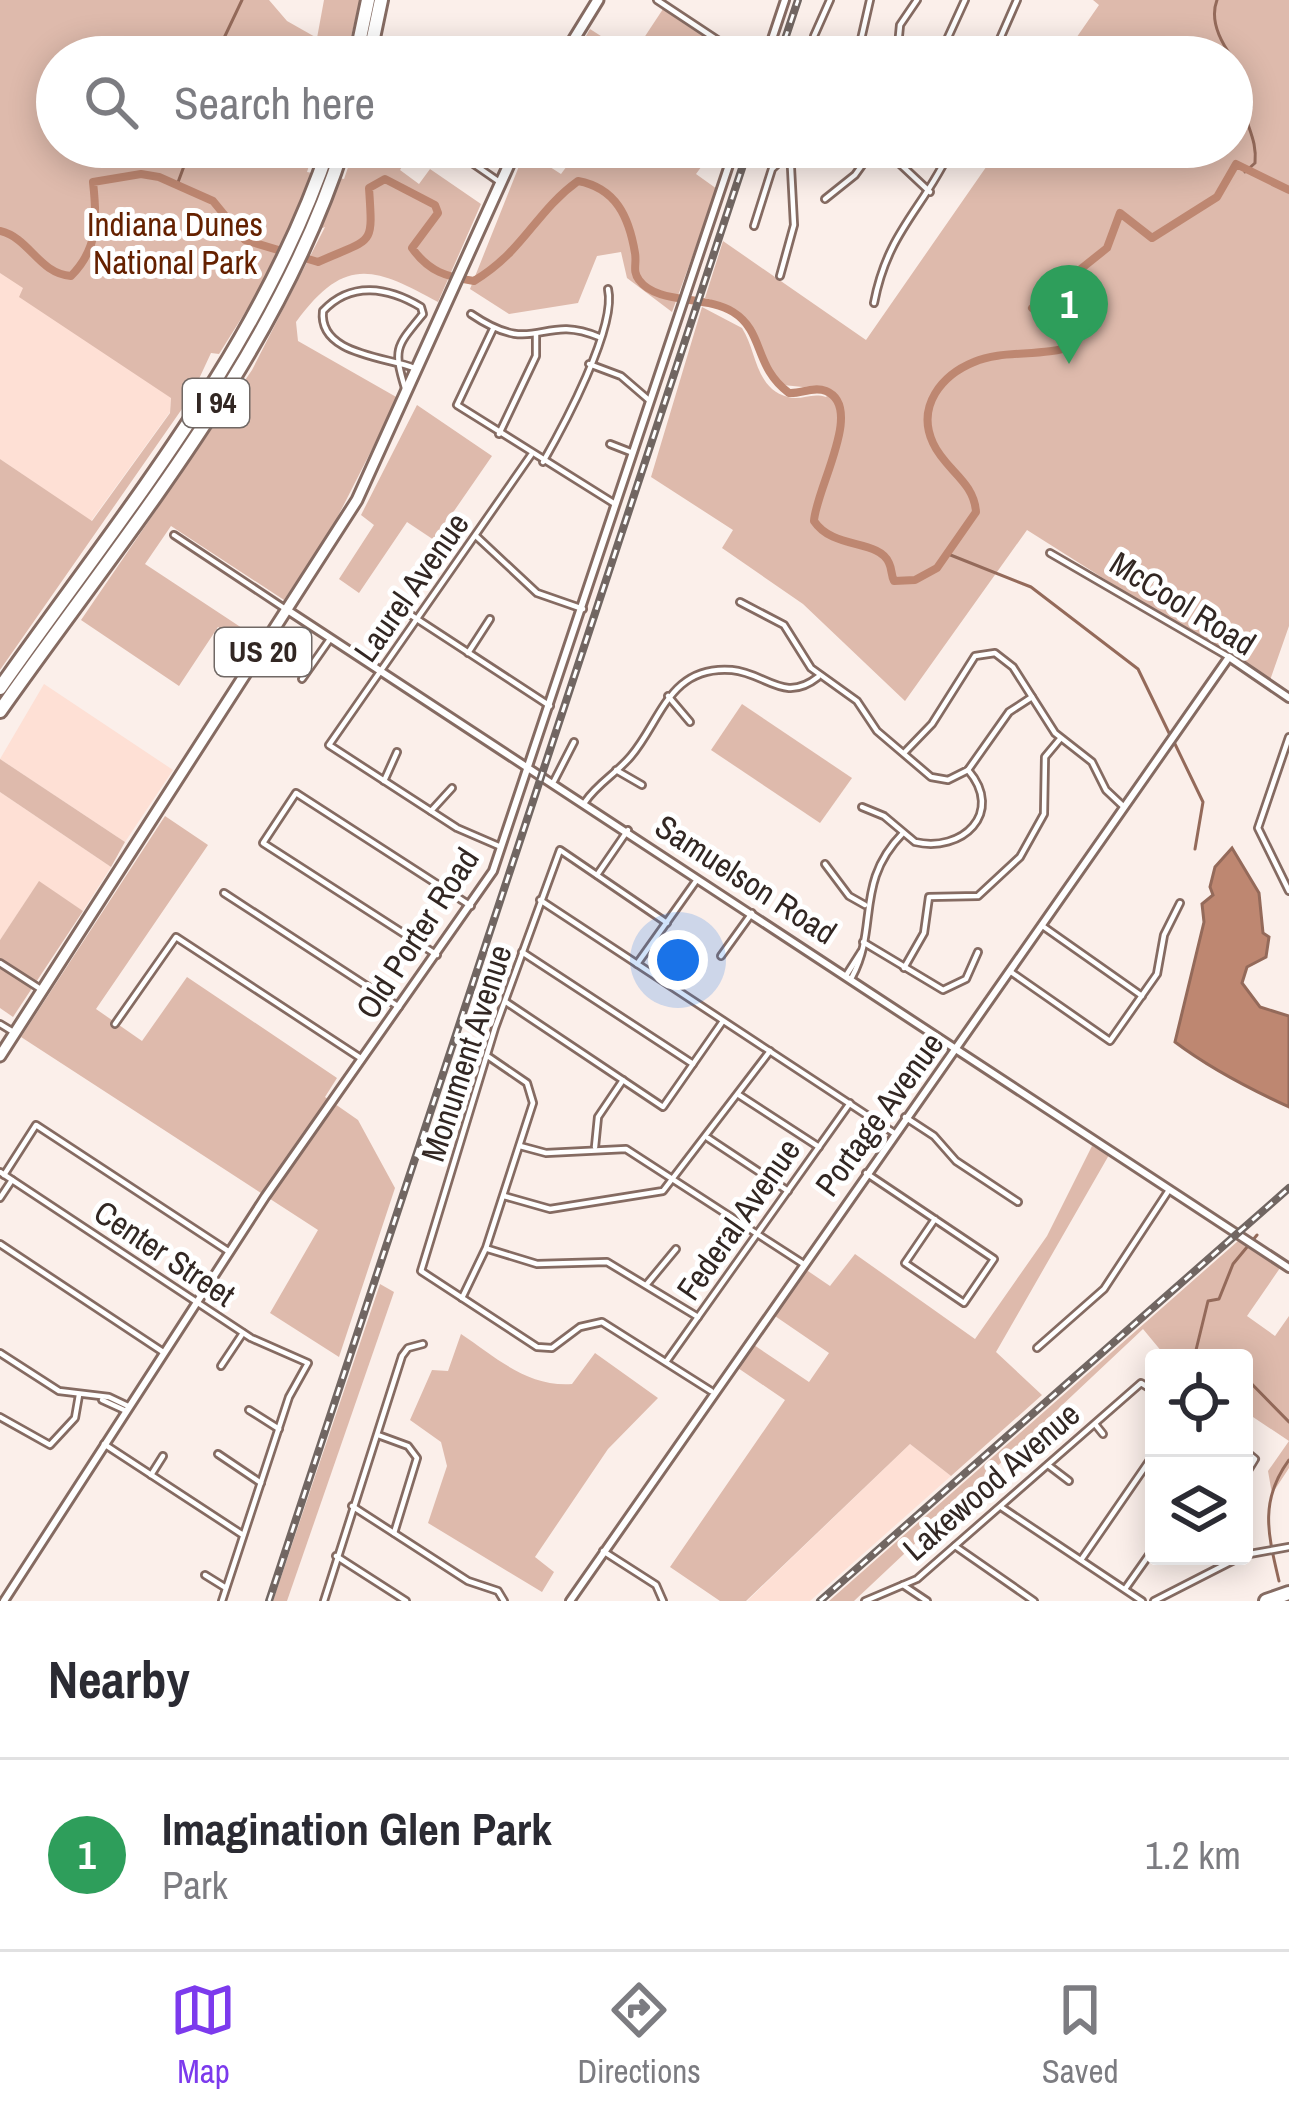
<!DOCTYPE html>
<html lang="en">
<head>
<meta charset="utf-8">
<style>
  body { margin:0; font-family:"Archivo Narrow",sans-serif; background:#f2f2f3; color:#2b2b33 }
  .controls { position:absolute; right:36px; bottom:36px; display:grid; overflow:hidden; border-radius:12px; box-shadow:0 6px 30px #0003 }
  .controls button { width:108px; height:108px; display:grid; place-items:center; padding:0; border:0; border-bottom:3px solid #e1e1e2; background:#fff; color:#2b2b33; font:60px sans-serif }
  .you { position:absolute; left:678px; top:960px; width:42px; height:42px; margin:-30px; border:9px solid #fff; border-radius:50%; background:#1a73e8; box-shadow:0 0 0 18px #1a73e833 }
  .badge { display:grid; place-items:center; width:78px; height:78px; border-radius:50%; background:#7c3aed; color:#fff; font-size:39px; font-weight:700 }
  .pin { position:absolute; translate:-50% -99px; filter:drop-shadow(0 3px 6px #0008) }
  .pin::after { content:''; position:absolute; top:63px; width:42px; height:36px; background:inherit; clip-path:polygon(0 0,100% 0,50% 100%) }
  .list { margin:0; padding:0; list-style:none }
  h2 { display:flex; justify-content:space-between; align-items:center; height:156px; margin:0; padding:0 48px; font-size:51px }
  h2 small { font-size:39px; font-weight:400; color:#7c7c81 }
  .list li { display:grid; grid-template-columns:78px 1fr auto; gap:36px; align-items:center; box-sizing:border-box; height:192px; padding:0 48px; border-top:3px solid #e1e1e2 }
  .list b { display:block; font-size:45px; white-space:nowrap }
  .list p { margin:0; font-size:39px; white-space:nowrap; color:#7c7c81 }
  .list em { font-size:39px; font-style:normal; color:#7c7c81 }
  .icon { flex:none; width:66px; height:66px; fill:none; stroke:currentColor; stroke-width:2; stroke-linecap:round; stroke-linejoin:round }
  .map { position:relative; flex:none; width:1289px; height:1601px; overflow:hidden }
  .search { position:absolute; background:#fff; box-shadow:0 6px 30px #0003; left:36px; right:36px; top:36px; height:132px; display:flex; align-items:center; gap:30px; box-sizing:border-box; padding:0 42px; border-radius:66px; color:#7c7c81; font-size:45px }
  .sheet { height:348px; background:#fff }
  nav { display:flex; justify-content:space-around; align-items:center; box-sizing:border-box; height:168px; border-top:3px solid #e1e1e2; background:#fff; font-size:33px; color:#7c7c81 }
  nav a { display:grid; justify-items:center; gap:6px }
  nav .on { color:#7c3aed }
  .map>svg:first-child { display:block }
</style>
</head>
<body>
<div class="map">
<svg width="1289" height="1601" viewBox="0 0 1289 1601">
  <rect width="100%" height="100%" fill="#fbefea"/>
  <g fill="#fee0d5">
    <polygon points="0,268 25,284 20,297 171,397 170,412 91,521 0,459"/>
    <polygon points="44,684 173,770 125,842 0,759"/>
    <polygon points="0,792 111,867 83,911 39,882 0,940"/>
    <polygon points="910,1444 951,1476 810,1601 747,1601"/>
  </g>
  <g fill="#debaac">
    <path d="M0 0H269L287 21 317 38 324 0H360L346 57H57V147H315L307 172 344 179 355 147H414L400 170 419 184 430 169 481 204 438 302C374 267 345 255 296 322L298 341 398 398 334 524 284 600 171 526 145 564 257 638 251 648 218 627 179 686 81 620 252 370 325 227 280 244 266 279 219 354 211 353 191 396 0 670V459L92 521 170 413 171 398 19 297 23 288 0 273Z"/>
    <path d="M1093 0H1289V626L1269 683 1027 530 905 701 803 604 722 548 733 530 651 477 702 307 742 328C757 351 755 389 788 397 802 401 811 392 826 397L832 390 783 385C742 346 779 320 705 298L723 241 866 340 1000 147H1232V57H1063L1099 5Z"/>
    <polygon points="663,9 738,57 574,57 590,29 632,56"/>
    <polygon points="581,147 730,147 724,165 710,155 696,174 717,189 672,312 627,278 621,252 597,256 578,303 509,314 470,289 525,151 561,174"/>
    <polygon points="417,405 492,456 434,540 407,522 359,593 339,579 374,525 361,515"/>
    <polygon points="742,704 852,778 820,823 711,750"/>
    <polygon points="0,759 125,842 111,867 0,792"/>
    <polygon points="165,816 208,845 96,1009 142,1041 187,977 337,1078 325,1097 358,1120 395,1188 339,1357 270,1313 318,1230 21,1037"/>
    <polygon points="39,881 83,911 13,1017 0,1008 0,940"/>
    <polygon points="1092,1146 1109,1155 996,1352 1042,1395 951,1476 910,1444 746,1601 720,1601 670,1567 785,1400 735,1366 751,1343 809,1382 829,1353 772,1314 805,1269 830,1286 855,1254 975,1339 1047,1236"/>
    <polygon points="1238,1241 1280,1268 1247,1316 1275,1336 1289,1316 1289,1468 1272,1494 1268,1471 1289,1441 1244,1411 1244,1358 1167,1358 1143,1329 854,1601 829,1601"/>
    <polygon points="380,1284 394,1292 287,1601 273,1601"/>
    <path d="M461 1334C497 1358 527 1387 572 1384L595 1353 658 1398 608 1449 535 1557 554 1572 542 1592 428 1523 447 1466 441 1442 410 1420 432 1370 448 1371Z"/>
  </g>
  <path fill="#be8771" stroke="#946a5a" stroke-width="3" d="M1232 848 1259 893 1263 933 1269 937 1266 957 1247 967 1242 983 1260 1007 1289 1016V1107C1252 1090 1208 1067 1175 1042L1204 922 1202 904 1213 895 1210 887 1215 867Z"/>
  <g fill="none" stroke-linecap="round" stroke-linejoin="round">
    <g stroke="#946a5a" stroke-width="3">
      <path d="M1217 0C1209 21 1221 42 1232 57"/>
      <polyline points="215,57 242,0"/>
      <path d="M1232 62 1241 68 1251 107 1244 111C1249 131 1257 142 1255 163L1245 172"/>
      <polyline points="172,147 187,158 177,185"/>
      <polyline points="948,554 1031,587 1138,669 1170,735"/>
      <polyline points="1174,742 1203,802 1195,849"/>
      <polyline points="1209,1358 1196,1350 1208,1301 1219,1299 1233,1264 1257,1235"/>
      <polyline points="1244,1376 1289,1422"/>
      <path d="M1279 1581C1268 1534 1259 1501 1289 1460"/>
    </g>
    <path stroke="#be8771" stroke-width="8" d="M0 231C30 238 38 273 71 276 99 248 97 218 93 182L141 174 159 177 213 201 245 240 318 262C374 237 373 248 369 188L385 179 435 205 438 213 412 248C429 272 447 277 474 281 524 251 535 212 578 181 616 188 629 217 635 253 637 264 632 271 639 280 657 305 707 295 733 312 765 332 753 366 789 393 801 394 813 386 826 391 865 407 816 488 814 521 833 550 879 539 889 563 892 569 891 575 894 581L915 580 937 568 976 512C974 481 945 470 933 443 916 406 942 375 974 362 1003 349 1043 358 1075 345L1073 328 1052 325 1032 308 1107 248 1120 213 1152 238 1217 197 1236 164 1289 190"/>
    <defs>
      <g id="minor">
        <polyline points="657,0 743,57"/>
        <polyline points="997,46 1022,57"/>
        <polyline points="813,57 814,36 830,0"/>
        <polyline points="857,57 870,0"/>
        <polyline points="897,57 900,25 917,0"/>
        <polyline points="939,57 965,0"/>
        <polyline points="992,57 1017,0"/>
        <polyline points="449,147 501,183"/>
        <polyline points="882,147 930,192"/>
        <polyline points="894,159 903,147"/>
        <polyline points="825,199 855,175 875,147"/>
        <polyline points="754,226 772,169 795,147"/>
        <polyline points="780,276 794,225 790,149"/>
        <path d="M874 303C888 230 924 209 952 147"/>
        <path d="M471 314C537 359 540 312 599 337"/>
        <polyline points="493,329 457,405 615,504"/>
        <polyline points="589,364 621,376 650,401"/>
        <path d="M405 388C393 348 396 347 423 314L421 307C388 287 351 281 323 311 318 355 388 357 414 368"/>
        <polyline points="499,434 536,356 536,335"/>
        <polyline points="610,444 633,453"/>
        <path d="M543 462C563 427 617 327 608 289"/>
        <polyline points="174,535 284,608"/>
        <polyline points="476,536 537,593 583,609"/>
        <polyline points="1050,553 1229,657"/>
        <polyline points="740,602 784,625 811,668 857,701 877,731 931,777 948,780 968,770 1009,712 1032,697"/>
        <polyline points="394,604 550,706"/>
        <polyline points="468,653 490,619"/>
        <polyline points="302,679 330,639"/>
        <polyline points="668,696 690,722"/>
        <polyline points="1289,737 1258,828 1289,891"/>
        <polyline points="904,753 932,724 975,656 995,653 1013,667 1055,733 1092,762 1106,790 1124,807"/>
        <polyline points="616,770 642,785"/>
        <polyline points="384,781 397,752"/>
        <polyline points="554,781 574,742"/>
        <path d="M585 802C598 783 617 773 631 756 661 721 669 665 732 670 766 673 784 704 818 677"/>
        <path d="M862 807 884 816 915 842C962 853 1005 813 968 770"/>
        <polyline points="431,811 452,788"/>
        <polyline points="501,847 457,828 329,745 531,455"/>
        <polyline points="825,864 849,896 865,905"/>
        <polyline points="597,875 628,830"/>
        <polyline points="224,893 399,1007"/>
        <polyline points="540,900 894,1133"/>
        <polyline points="667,923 560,850 495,1028 421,1271 537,1347 552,1348 580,1327 602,1322 711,1391"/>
        <polyline points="1044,927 1142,996"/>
        <polyline points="863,942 943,990 966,979 978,952"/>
        <polyline points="522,952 693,1064"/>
        <polyline points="437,955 263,843 296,793 471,906"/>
        <polyline points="721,956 752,913"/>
        <polyline points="0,963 42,990"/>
        <polyline points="637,964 696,881"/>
        <polyline points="904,968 924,933 929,897 978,896 1020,857 1044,814 1045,757 1060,739"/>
        <polyline points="1011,972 1110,1041 1157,974 1164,935 1180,903"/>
        <polyline points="847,974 861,952"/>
        <path d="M852 977C879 927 854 883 903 833"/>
        <polyline points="506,1002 663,1107 723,1021"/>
        <polyline points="0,1024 15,1033"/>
        <polyline points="115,1024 176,937 362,1059"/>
        <polyline points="739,1095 819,1147"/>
        <polyline points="905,1117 934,1136 956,1161 1018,1202"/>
        <polyline points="708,1138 788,1191"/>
        <polyline points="520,1146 546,1153 626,1149 802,1263"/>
        <polyline points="595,1147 598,1117 623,1080"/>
        <polyline points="0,1172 251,1338 308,1363 289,1397 222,1601"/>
        <polyline points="866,1173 994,1259 964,1303 905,1263 935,1219"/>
        <polyline points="4,1175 36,1125 228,1251"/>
        <polyline points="504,1196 550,1209 663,1191 770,1051"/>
        <polyline points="0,1198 12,1180"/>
        <polyline points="0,1244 163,1352"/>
        <polyline points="488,1249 537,1264 607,1262 698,1317"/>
        <polyline points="647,1284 676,1249"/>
        <polyline points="462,1298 486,1248 533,1103 527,1083 489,1057"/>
        <polyline points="1037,1348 1104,1289 1169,1190"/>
        <polyline points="0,1353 59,1391 109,1397 128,1406"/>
        <polyline points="666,1362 850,1103"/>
        <polyline points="221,1366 243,1333"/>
        <polyline points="102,1400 124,1410"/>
        <polyline points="249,1410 279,1429"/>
        <polyline points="0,1417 50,1445 75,1418 79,1395"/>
        <polyline points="1095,1424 1103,1434"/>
        <polyline points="378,1435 408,1446 417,1458 394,1533"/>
        <polyline points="104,1444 243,1535"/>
        <polyline points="1244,1450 1255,1459 1244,1477"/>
        <polyline points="218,1454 261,1483"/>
        <polyline points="1048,1465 1069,1481"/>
        <polyline points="151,1475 163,1456"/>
        <polyline points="352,1506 468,1581 498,1591 504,1601"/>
        <polyline points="1001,1507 1142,1601"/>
        <polyline points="955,1546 1034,1601"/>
        <polyline points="603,1551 656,1585 663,1601"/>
        <polyline points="1244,1555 1289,1547"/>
        <polyline points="336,1556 406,1601"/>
        <polyline points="1081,1560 1154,1454"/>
        <polyline points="205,1575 226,1588"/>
        <polyline points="903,1585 927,1601"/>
        <polyline points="1125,1589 1154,1548"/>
        <polyline points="324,1601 402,1356 408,1348 423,1344"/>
        <polyline points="865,1601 917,1579 1141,1383 1154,1391"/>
        <polyline points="1154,1601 1242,1556"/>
      </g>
      <g id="tertiary">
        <polyline points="766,57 785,0"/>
        <polyline points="289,611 1289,1268"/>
        <polyline points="4,1601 265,1197 493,871 735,147"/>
        <polyline points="570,1601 1229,657 1289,698"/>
      </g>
      <g id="primary">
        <polyline points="563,57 598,0"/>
        <polyline points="0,1056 357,500 517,147"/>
      </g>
      <g id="motorway">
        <polyline points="356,57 368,0"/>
        <polyline points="369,57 381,0"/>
        <path d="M0 688C121 516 261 349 329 147"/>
        <path d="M0 711C125 533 276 357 343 147"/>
        <polyline points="1266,1601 1289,1593"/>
      </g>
    </defs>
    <use href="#minor" stroke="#856b62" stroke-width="10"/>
    <use href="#tertiary" stroke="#856b62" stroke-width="12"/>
    <use href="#primary" stroke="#856b62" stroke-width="15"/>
    <use href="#motorway" stroke="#856b62" stroke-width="18"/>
    <use href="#minor" stroke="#fff" stroke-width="4.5"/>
    <use href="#tertiary" stroke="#fff" stroke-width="6"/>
    <use href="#primary" stroke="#fff" stroke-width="9"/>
    <use href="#motorway" stroke="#fff" stroke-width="12"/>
    <defs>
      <g id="rail">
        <polyline points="779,57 798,0"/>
        <polyline points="269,1601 749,147"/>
        <polyline points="820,1601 1289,1188"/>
      </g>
    </defs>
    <use href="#rail" stroke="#716662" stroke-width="8"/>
    <use href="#rail" stroke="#fff" stroke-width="3" stroke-dasharray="9" stroke-linecap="butt"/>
  </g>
  <g text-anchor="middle" stroke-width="10" stroke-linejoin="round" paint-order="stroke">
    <g fill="#fff" stroke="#706865" stroke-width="3">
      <rect x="183" y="379" width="66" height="48" rx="9"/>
      <rect x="215" y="628" width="96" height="48" rx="9"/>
    </g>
    <g font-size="30" font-weight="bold" fill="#322723">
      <text x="216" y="413">I 94</text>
      <text x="263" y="662">US 20</text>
    </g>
    <g font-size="33" fill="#652100" stroke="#fff">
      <text x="175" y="236">Indiana Dunes<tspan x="175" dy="38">National Park</tspan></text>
    </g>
    <g font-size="33" fill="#322723" stroke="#fff">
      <text transform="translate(411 587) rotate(-55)" y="12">Laurel Avenue</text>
      <text transform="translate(1183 603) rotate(32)" y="12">McCool Road</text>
      <text transform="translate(746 879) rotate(33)" y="12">Samuelson Road</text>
      <text transform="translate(417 933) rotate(-57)" y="12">Old Porter Road</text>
      <text transform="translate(466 1053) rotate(-72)" y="12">Monument Avenue</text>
      <text transform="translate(879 1114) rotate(-54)" y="12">Portage Avenue</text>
      <text transform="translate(738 1219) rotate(-55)" y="12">Federal Avenue</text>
      <text transform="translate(165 1253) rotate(34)" y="12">Center Street</text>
      <text transform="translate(991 1481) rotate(-41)" y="12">Lakewood Avenue</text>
    </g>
  </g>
</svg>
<div class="controls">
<button><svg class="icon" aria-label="locate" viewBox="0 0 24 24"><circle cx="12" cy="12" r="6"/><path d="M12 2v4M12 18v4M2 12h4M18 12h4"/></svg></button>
<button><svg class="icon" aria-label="layers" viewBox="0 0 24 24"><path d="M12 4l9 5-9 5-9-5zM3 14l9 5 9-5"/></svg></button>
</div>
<div class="you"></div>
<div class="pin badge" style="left:1069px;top:364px;background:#2e9e5b">1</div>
<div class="search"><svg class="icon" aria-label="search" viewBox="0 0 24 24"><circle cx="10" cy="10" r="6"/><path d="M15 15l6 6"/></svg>Search here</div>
</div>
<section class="sheet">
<h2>Nearby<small></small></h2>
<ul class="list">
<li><span class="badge" style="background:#2e9e5b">1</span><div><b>Imagination Glen Park</b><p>Park</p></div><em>1.2 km</em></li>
</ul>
</section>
<nav>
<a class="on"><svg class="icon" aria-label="map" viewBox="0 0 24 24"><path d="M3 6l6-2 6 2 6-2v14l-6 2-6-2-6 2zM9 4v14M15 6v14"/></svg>Map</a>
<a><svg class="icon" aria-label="directions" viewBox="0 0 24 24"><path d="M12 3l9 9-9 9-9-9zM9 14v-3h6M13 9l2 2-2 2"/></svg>Directions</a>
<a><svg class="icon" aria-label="saved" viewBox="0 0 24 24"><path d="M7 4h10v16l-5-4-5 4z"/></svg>Saved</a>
</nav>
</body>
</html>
